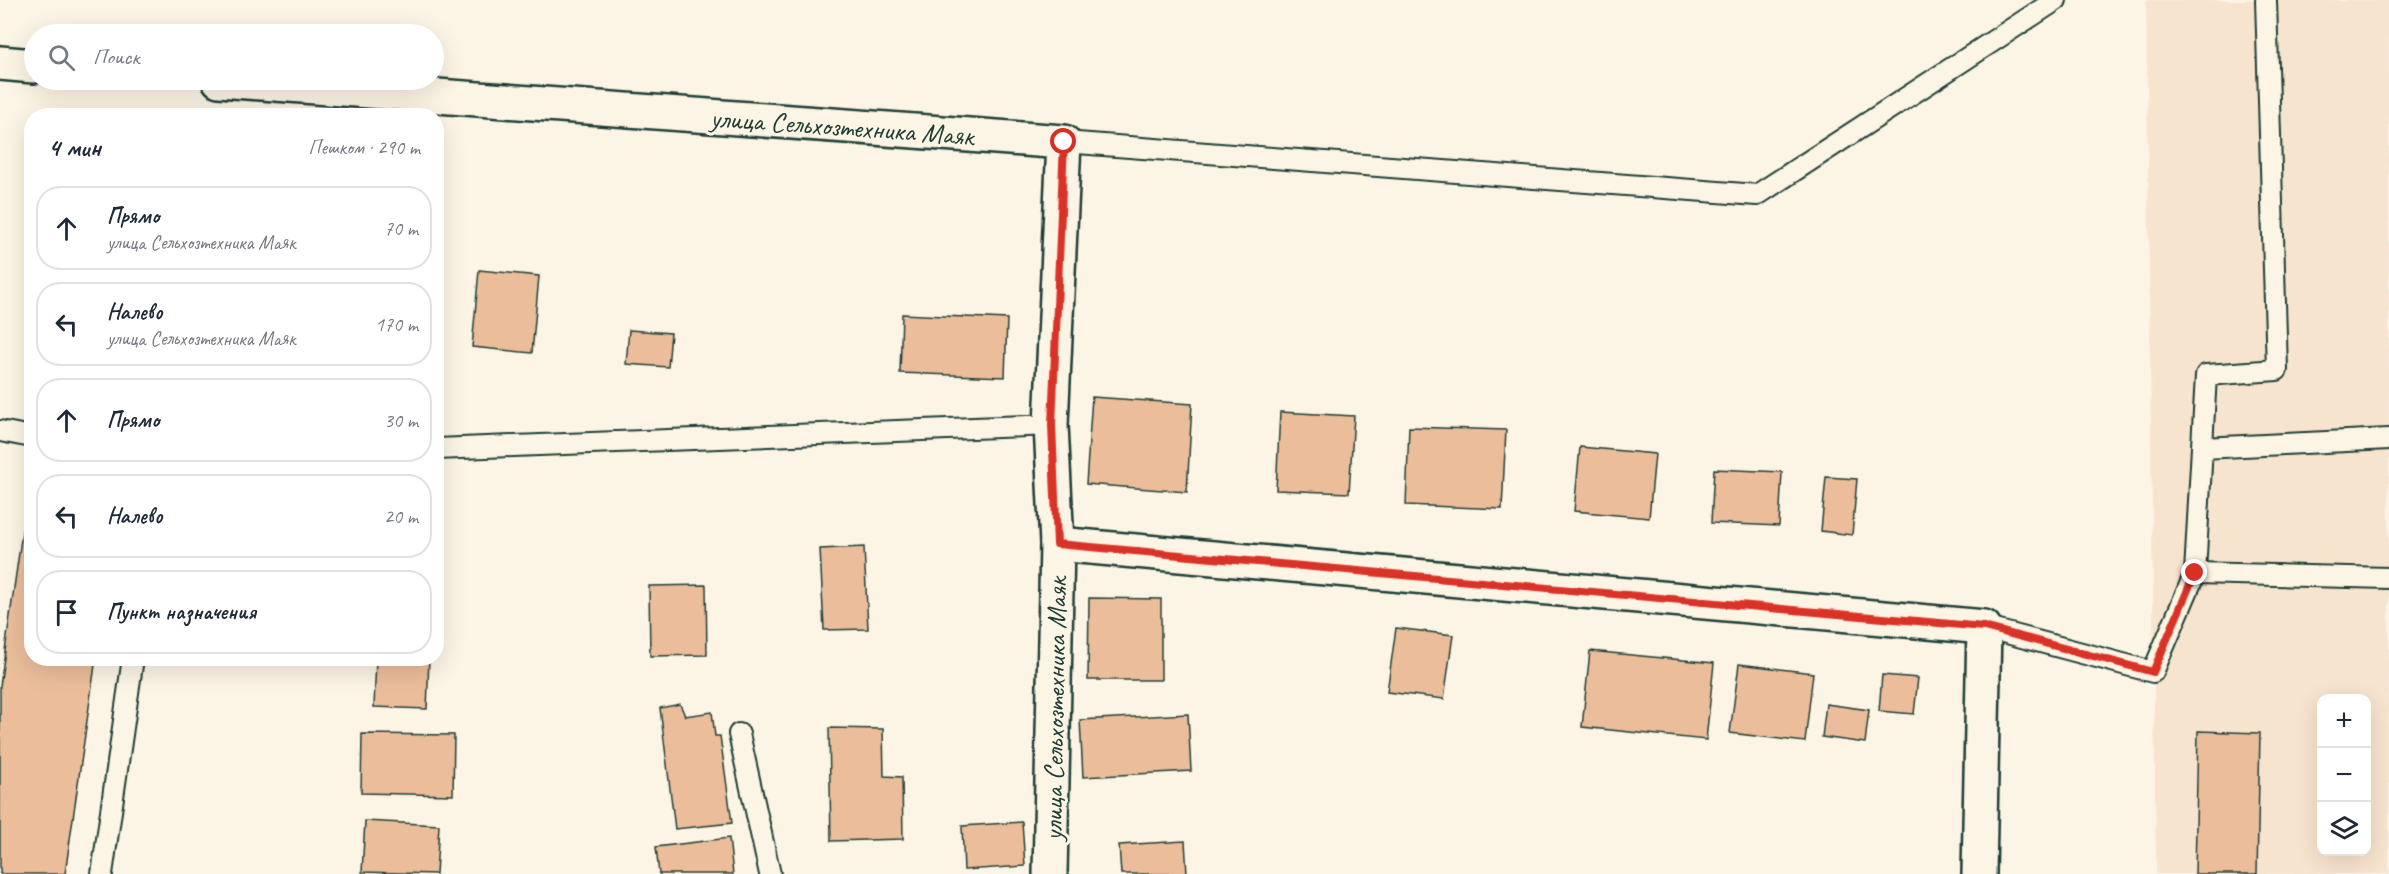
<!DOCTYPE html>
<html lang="ru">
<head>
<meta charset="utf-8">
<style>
  body { margin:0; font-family:Caveat,sans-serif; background:#f6f6f7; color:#1f2937 }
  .controls { position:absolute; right:18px; bottom:18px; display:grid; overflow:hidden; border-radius:12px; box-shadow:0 6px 24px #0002 }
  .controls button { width:54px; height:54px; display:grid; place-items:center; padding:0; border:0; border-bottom:2px solid #e0e1e3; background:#fff; color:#1f2937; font:30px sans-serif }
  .stop { position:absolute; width:18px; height:18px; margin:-14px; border:4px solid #d93025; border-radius:50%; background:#fff }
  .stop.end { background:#d93025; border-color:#fff; box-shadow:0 2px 6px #0008 }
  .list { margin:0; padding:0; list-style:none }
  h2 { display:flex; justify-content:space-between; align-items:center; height:78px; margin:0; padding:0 24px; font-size:26px }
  h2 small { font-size:20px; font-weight:400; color:#747a83 }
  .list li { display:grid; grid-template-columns:39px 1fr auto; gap:18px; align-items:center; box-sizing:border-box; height:84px; margin:0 12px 12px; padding:0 12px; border:2px solid #e0e1e3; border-radius:24px }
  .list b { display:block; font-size:22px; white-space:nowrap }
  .list p { margin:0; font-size:20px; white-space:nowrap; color:#747a83 }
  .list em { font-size:20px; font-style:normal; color:#747a83 }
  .icon { flex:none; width:33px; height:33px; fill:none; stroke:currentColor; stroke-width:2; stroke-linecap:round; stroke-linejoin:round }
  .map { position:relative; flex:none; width:2389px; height:874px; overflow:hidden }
  .search { position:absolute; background:#fff; box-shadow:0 6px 24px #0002; left:24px; top:24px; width:420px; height:66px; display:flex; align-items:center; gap:15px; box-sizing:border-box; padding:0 21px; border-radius:33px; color:#747a83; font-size:22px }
  .panel { position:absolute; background:#fff; box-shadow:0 6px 24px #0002; left:24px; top:108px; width:420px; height:558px; border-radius:24px }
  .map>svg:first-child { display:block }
</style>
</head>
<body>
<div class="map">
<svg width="2389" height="874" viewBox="0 0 2389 874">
  <rect width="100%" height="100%" fill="#fcf5e5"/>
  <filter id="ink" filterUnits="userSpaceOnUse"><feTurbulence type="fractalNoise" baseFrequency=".0167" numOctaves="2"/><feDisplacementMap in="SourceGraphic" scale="12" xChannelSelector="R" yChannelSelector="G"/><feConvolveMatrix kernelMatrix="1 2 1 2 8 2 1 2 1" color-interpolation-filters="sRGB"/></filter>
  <g filter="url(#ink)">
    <path fill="#f7e4cf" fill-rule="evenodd" d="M2146 0H2389V874H2156ZM2322 698H2366V852H2322Z"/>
    <g fill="#ebbd9b" stroke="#1f3d34" stroke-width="1.5">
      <polygon points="479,270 539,276 532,353 472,347"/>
      <polygon points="902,314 1007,319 1005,377 900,373"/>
      <polygon points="629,330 671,333 668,367 626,364"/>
      <polygon points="1092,397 1192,404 1187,492 1086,484"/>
      <polygon points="1280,412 1354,416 1349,493 1276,490"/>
      <polygon points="1409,427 1506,430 1502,509 1406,505"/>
      <polygon points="1580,447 1655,454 1649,518 1574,511"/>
      <polygon points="1714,469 1782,472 1779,526 1711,523"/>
      <polygon points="1826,477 1857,479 1852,535 1821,531"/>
      <polygon points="25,511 32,511 32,658 96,658 65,874 0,874 0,686"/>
      <polygon points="864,547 868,629 824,630 820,549"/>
      <polygon points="706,585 707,655 650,656 649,586"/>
      <polygon points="1089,598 1161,599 1161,680 1088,680"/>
      <polygon points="1396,628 1453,635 1444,699 1387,692"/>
      <polygon points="1590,651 1714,663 1706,740 1582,727"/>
      <polygon points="376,658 429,658 427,709 374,707"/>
      <polygon points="1739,664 1813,673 1805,742 1730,733"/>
      <polygon points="1882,675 1918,678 1914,714 1879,711"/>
      <polygon points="680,704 685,716 712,712 715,736 720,736 732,823 675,829 660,708"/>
      <polygon points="1826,704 1869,710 1865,743 1822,737"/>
      <polygon points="1188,714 1191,771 1083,777 1080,720"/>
      <polygon points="829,728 883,729 884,776 902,777 903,839 831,841"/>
      <polygon points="2198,731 2260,733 2257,874 2195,874"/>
      <polygon points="362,734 454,735 453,795 361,793"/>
      <polygon points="365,821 439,825 436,874 362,872"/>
      <polygon points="1022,822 1025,866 964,870 962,826"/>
      <polygon points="729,838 733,874 659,874 656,847"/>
      <polygon points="1185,841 1187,874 1121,874 1119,845"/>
    </g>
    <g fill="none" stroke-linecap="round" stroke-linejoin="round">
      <defs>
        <g id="service">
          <polyline points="1064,142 1757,195 2056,0"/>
          <polyline points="0,431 32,437"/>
          <polyline points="2202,448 2389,439"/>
          <polyline points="436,449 1051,425"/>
          <polyline points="2195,573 2389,578"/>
          <polyline points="1984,627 2153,672 2195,573 2206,375 2277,370 2266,0"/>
          <polyline points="739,734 770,874"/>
          <polyline points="102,874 133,658"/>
        </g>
        <g id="minor">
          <polyline points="0,63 34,66"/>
          <polyline points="219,80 1064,142 1051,425 1057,544 1050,874"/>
          <polyline points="1057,544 1984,627 1979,874"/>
        </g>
      </defs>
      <use href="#service" stroke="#1f3d34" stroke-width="24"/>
      <use href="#minor" stroke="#1f3d34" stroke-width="38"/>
      <use href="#service" stroke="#fcf5e5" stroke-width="20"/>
      <use href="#minor" stroke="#fcf5e5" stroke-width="33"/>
    </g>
  </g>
  <g fill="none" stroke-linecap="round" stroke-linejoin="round" filter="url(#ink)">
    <polyline stroke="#d93025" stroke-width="8" points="1064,142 1052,425 1057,544 1984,627 2153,672 2195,573"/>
  </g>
  <g text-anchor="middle" stroke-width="6" stroke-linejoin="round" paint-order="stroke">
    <g font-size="28" fill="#1f3d34" stroke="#fcf5e5">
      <text transform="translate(842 126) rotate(4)" y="10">улица Сельхозтехника Маяк</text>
      <text transform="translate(1054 709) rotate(-89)" y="10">улица Сельхозтехника Маяк</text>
    </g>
  </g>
</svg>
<div class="controls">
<button>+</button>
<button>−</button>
<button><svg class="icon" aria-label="layers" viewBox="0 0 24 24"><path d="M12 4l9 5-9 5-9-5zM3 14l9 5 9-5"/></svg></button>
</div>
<div class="stop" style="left:1064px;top:142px"></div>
<div class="stop end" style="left:2195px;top:573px"></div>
<div class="search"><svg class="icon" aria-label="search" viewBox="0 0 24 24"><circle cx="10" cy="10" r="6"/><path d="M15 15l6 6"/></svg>Поиск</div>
<section class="panel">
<h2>4 мин<small>Пешком · 290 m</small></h2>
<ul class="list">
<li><svg class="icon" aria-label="ahead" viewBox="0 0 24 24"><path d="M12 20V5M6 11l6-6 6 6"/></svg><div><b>Прямо</b><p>улица Сельхозтехника Маяк</p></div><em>70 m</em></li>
<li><svg class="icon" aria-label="left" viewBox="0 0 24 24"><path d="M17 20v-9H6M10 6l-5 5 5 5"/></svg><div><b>Налево</b><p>улица Сельхозтехника Маяк</p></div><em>170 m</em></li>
<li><svg class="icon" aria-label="ahead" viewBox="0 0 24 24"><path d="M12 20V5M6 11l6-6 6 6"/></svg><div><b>Прямо</b></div><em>30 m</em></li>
<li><svg class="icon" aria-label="left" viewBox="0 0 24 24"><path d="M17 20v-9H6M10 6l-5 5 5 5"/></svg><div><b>Налево</b></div><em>20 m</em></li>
<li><svg class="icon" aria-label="arrive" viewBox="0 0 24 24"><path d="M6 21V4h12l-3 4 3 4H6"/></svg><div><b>Пункт назначения</b></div></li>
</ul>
</section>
</div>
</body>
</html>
